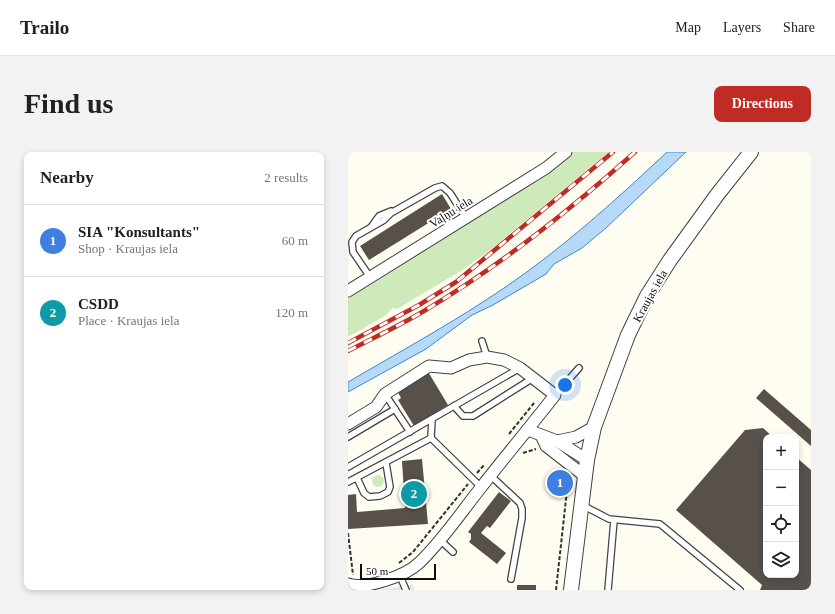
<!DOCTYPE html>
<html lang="en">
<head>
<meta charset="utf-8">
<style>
  body { margin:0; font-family:Georgia,serif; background:#f2f2f2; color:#202124 }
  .controls { position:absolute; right:12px; bottom:12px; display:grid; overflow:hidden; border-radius:8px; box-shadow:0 2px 6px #0003 }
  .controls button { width:36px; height:36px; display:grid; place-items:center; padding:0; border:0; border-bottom:1px solid #e0e0e0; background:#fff; color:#202124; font:20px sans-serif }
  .scale { position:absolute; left:12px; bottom:10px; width:76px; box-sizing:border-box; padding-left:4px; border:2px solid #0f0f0f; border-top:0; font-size:11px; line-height:14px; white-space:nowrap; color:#0f0f0f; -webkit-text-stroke:3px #fff; paint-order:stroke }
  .you { position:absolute; left:217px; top:233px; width:14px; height:14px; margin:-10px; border:3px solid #fff; border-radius:50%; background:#1a73e8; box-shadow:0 0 0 6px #1a73e833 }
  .badge { display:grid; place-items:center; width:26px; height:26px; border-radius:50%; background:#c02b25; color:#fff; font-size:13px; font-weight:700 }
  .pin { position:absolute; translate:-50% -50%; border:2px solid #fff; box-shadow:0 1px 4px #0006 }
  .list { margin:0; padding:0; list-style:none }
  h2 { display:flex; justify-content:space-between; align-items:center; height:52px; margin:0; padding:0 16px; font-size:17px }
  h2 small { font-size:13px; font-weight:400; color:#757577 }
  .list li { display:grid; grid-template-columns:26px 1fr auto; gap:12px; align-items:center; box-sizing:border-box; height:72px; padding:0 16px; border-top:1px solid #e0e0e0 }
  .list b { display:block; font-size:15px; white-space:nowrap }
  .list p { margin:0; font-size:13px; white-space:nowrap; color:#757577 }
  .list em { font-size:13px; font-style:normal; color:#757577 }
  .icon { flex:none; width:22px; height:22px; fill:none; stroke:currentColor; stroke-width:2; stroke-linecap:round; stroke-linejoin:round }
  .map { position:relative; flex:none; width:463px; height:438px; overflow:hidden; border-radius:8px }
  header { display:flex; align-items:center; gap:24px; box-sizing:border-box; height:56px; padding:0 20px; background:#fff; border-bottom:1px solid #e0e0e0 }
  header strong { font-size:19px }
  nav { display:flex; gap:22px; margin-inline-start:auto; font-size:14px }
  .intro { display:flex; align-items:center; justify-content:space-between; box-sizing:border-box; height:96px; padding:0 24px }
  h1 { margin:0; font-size:28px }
  .button { padding:10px 18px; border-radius:8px; background:#c02b25; color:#fff; font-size:14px; font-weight:700 }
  main { display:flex; gap:24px; padding:0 24px }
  aside { flex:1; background:#fff; border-radius:8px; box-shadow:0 2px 6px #0003 }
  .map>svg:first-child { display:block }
</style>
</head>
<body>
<header>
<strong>Trailo</strong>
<nav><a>Map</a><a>Layers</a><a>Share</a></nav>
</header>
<div class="intro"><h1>Find us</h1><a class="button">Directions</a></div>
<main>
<aside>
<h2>Nearby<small>2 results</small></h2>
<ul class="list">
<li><span class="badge" style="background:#3f7fe0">1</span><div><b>SIA &quot;Konsultants&quot;</b><p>Shop · Kraujas iela</p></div><em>60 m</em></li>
<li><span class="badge" style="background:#0f9aa8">2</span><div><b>CSDD</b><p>Place · Kraujas iela</p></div><em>120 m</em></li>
</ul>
</aside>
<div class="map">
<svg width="463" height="438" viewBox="0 0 463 438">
  <rect width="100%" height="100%" fill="#fffdf1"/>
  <polygon fill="#ede3ed" points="65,432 66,438 30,438"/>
  <g fill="#cfeaba">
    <polygon points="226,0 261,0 141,99 113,119 49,157 45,156 37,164 0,185 0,146 201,20"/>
    <circle cx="30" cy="329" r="6"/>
  </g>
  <path fill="#b5d9f7" stroke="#3c88ce" d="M319 0H338L259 75 234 96 206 112 198 122 145 153 124 163 78 197 0 240V230C53 199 108 169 159 134 216 95 269 47 319 0Z"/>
  <g fill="#58514b">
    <polygon points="94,42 103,57 21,108 12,94"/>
    <polygon points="79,218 100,253 66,274 50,248 53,246 48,237"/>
    <polygon points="416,237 463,278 463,294 408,246"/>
    <polygon points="415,276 425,285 418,285 418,423 448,423 448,305 463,318 463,438 412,438 414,433 328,358 397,278"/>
    <polygon points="74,307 80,372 0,377 0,343 8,342 9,360 57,356 54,309"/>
    <polygon points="151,340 163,349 142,376 139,374 133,381 158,401 149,412 121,390 123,387 123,382 120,380"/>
    <rect x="169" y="433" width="19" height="5"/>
  </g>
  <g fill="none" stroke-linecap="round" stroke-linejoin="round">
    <defs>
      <g id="service">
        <polyline points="23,75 31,64 43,59"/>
        <polyline points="22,125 5,100 4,90 8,84 36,68 43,61 87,36 94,34 102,41 118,66"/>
        <polyline points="134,189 139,205"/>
        <polyline points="37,242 62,280"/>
        <polyline points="207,243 231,216"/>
        <polyline points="106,254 115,264 125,264 185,226"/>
        <polyline points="0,285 47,257"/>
        <polyline points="83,286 84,267"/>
        <polyline points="0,315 172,216"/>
        <polyline points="142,323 172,351 174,357 174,366 163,427"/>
        <polyline points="9,326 16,341 21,345 32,344 40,340 42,335 38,311"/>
        <polyline points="0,330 83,286 133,335"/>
        <polyline points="234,353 261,367 312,372 392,438"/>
        <polyline points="92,388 105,400"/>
        <polyline points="52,424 58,438"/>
        <polyline points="260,438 266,368"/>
      </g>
      <g id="minor">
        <polyline points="0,139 198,16 218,0"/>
        <path d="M0 272 28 255 37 242 81 214 103 216 121 208 139 205 156 208 172 216 207 243C182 275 156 306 131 338 112 362 94 389 71 411 57 424 18 438 0 432"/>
        <polyline points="180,278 209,289 239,308"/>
        <polyline points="193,283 198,294 238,325"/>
        <polyline points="209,289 228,285 246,275"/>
      </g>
      <polyline id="tertiary" points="223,438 239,308 246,275 280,183 299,144 322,108 369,43 403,0"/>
    </defs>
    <use href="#service" stroke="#424242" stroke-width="8"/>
    <use href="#minor" stroke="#424242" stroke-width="13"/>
    <use href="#tertiary" stroke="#424242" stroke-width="16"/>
    <g stroke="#313131" stroke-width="2" stroke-dasharray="4 2" stroke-linecap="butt">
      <polyline points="161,282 186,251"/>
      <polyline points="175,301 188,297"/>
      <polyline points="129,321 137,312"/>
      <polyline points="0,381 5,423"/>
      <polyline points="51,411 65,400 120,332"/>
      <polyline points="208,438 220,329 218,322"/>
    </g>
    <use href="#service" stroke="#fff" stroke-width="5.5"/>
    <use href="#minor" stroke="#fff" stroke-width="11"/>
    <use href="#tertiary" stroke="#fff" stroke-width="14"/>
    <defs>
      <g id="rail">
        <polyline points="0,191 71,153 108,130 265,0"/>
        <path d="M0 199C25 186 51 174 76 159 152 114 221 59 287 0"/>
      </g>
    </defs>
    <use href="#rail" stroke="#c02b25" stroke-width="4.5"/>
    <use href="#rail" stroke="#fff" stroke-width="3" stroke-dasharray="9" stroke-linecap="butt"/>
  </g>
  <g text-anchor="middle" stroke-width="4" stroke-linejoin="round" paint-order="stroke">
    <g font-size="12" fill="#0f0f0f" stroke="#fff">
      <text transform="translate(103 60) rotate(-32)" y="4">Vaļņu iela</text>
      <text transform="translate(302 144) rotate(-61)" y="4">Kraujas iela</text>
    </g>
  </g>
</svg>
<div class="controls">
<button>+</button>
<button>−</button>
<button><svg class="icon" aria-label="locate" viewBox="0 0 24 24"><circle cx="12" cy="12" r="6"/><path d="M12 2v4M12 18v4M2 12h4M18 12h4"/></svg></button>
<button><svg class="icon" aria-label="layers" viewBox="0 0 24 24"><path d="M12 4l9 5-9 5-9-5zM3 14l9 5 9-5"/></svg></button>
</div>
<div class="scale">50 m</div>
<div class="you"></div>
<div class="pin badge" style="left:212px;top:331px;background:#3f7fe0">1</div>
<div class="pin badge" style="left:66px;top:342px;background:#0f9aa8">2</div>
</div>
</main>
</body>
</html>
